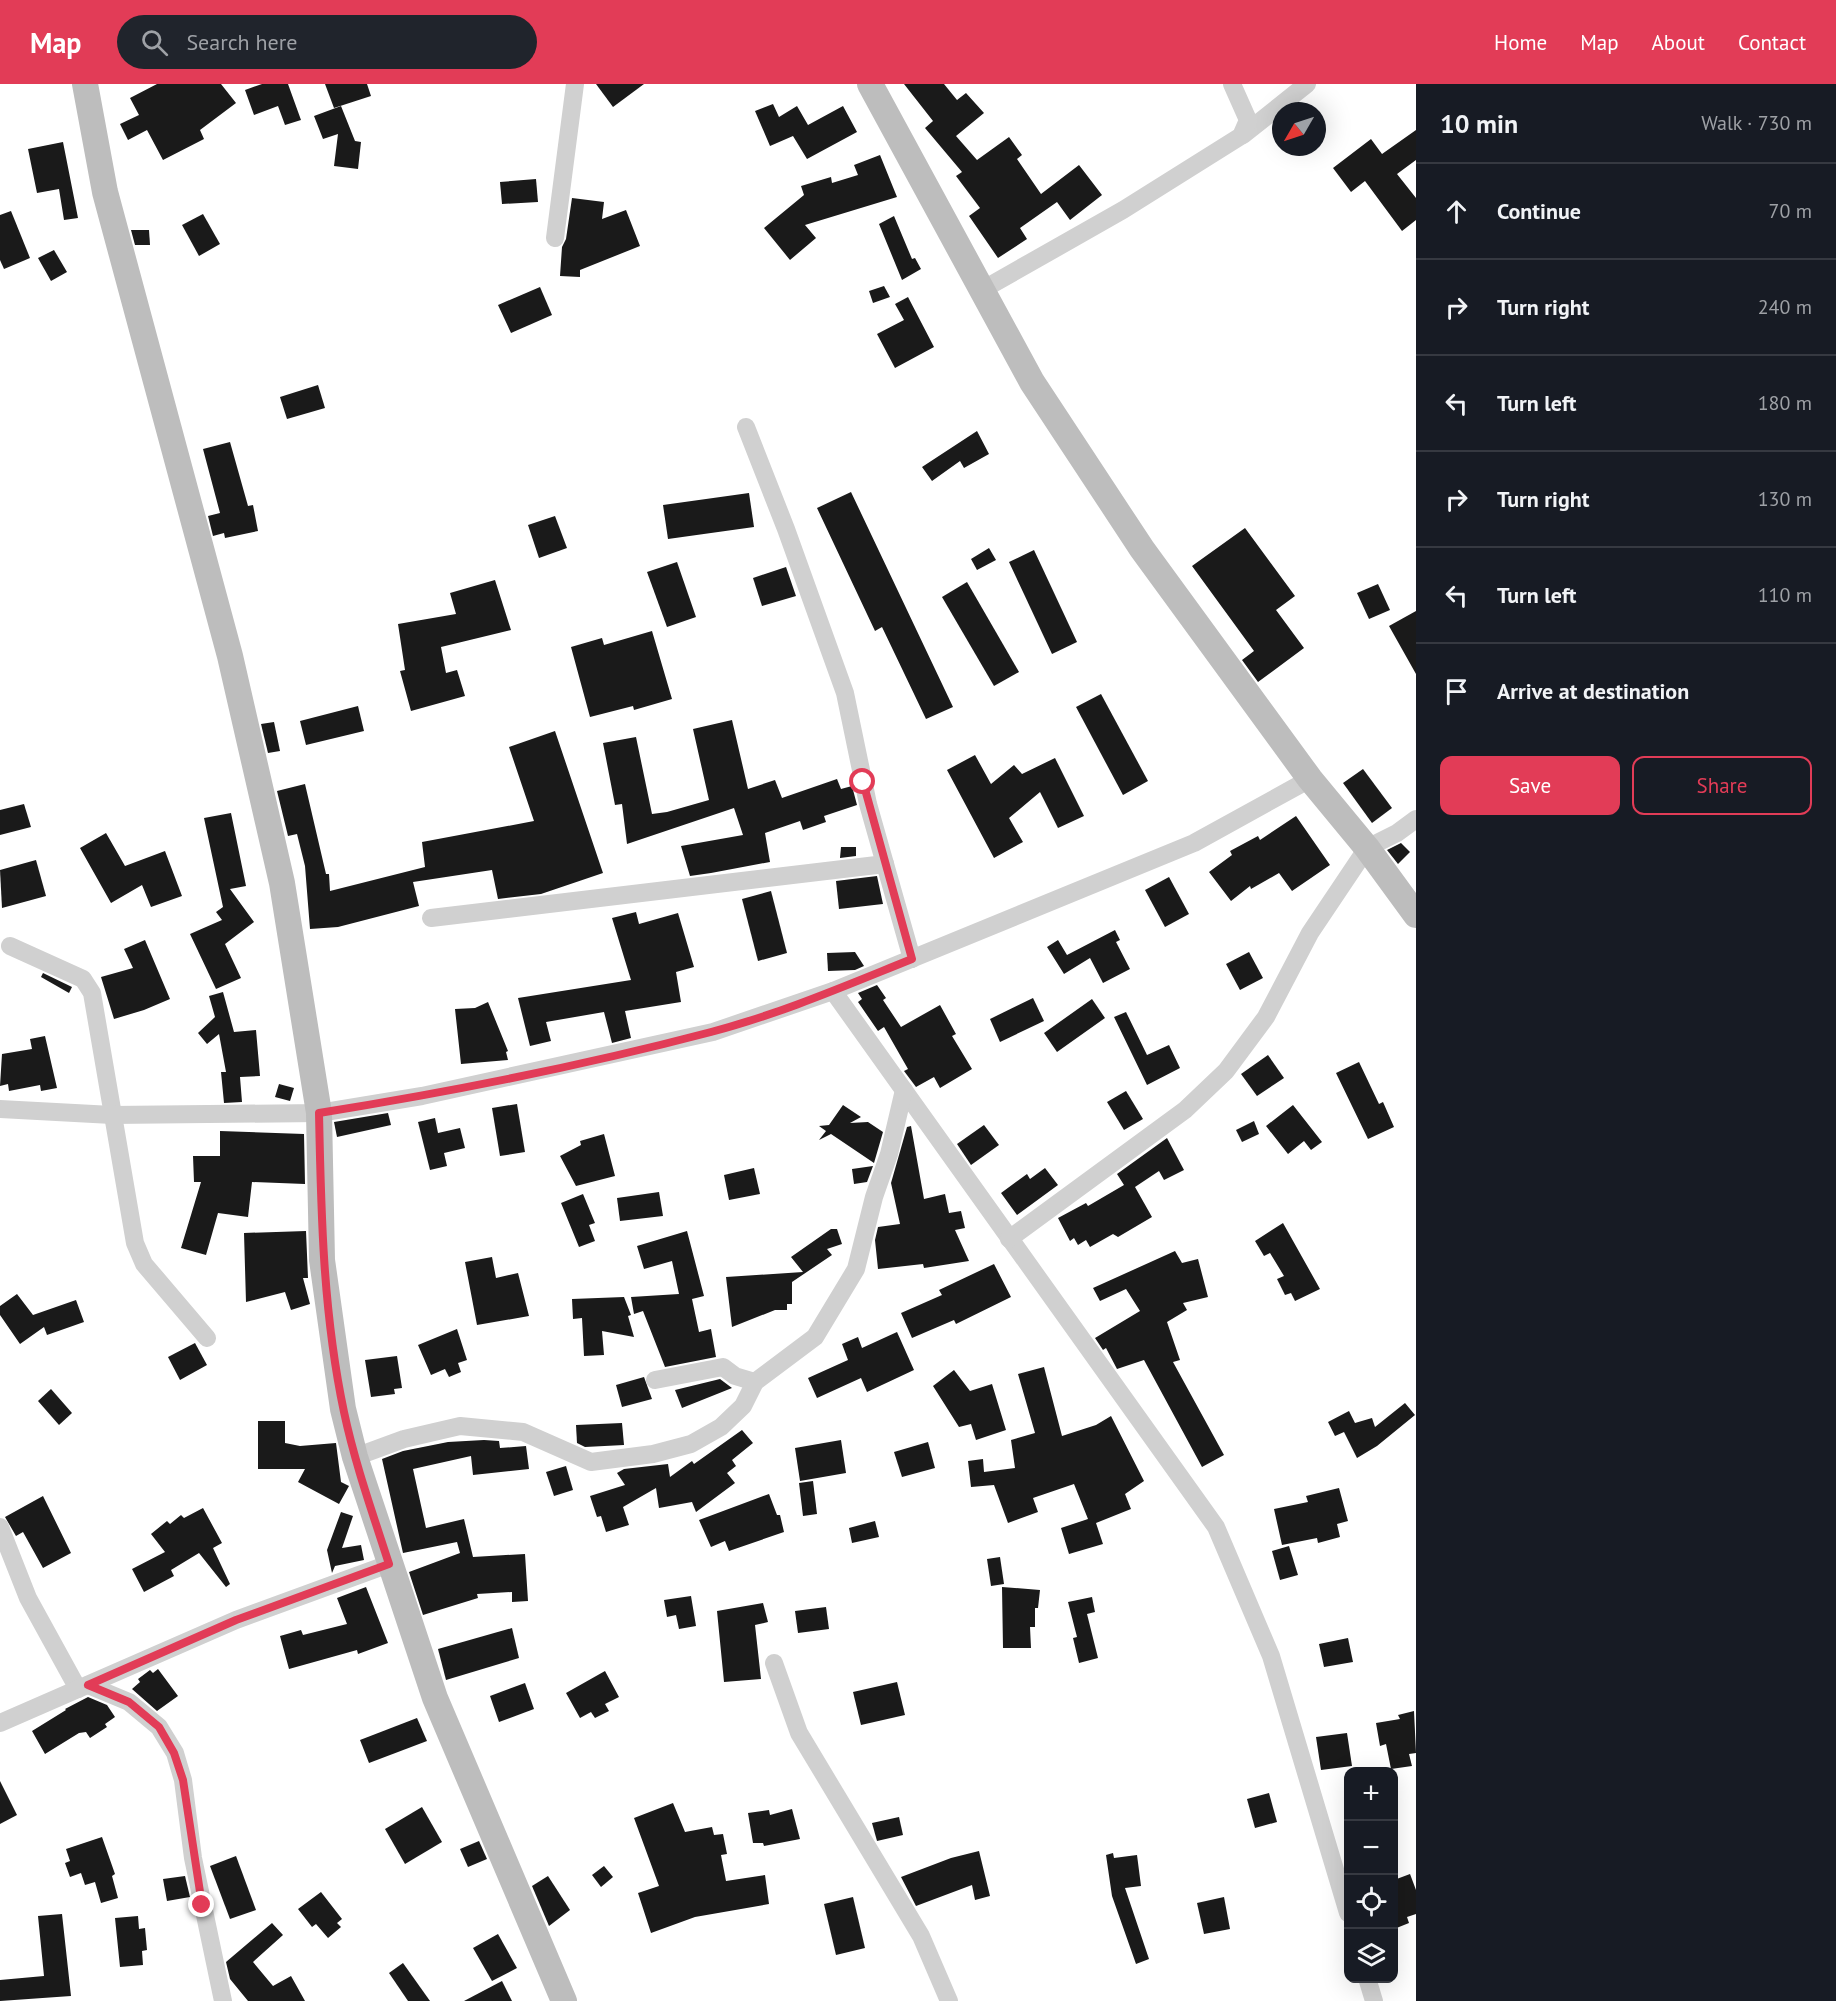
<!DOCTYPE html>
<html lang="en">
<head>
<meta charset="utf-8">
<style>
  body { margin:0; font-family:"PT Sans",sans-serif; background:#20242c; color:#f1f3f6 }
  .controls { position:absolute; right:18px; bottom:18px; display:grid; overflow:hidden; border-radius:12px; box-shadow:0 6px 24px #0002 }
  .controls button { width:54px; height:54px; display:grid; place-items:center; padding:0; border:0; border-bottom:2px solid #363941; background:#171b24; color:#f1f3f6; font:30px sans-serif }
  .compass { position:absolute; left:1272px; top:18px; width:54px; height:54px; border-radius:50%; background:#171b24; box-shadow:0 6px 24px #0002; rotate:231deg }
  .stop { position:absolute; width:18px; height:18px; margin:-14px; border:4px solid #e23c57; border-radius:50%; background:#fff }
  .stop.end { background:#e23c57; border-color:#fff; box-shadow:0 2px 6px #0008 }
  .list { margin:0; padding:0; list-style:none }
  h2 { display:flex; justify-content:space-between; align-items:center; height:78px; margin:0; padding:0 24px; font-size:26px }
  h2 small { font-size:20px; font-weight:400; color:#9ea1a6 }
  .list li { display:grid; grid-template-columns:39px 1fr auto; gap:18px; align-items:center; box-sizing:border-box; height:96px; padding:0 24px; border-top:2px solid #363941 }
  .list b { display:block; font-size:22px; white-space:nowrap }
  .list em { font-size:20px; font-style:normal; color:#9ea1a6 }
  .actions { display:flex; gap:12px; padding:18px 24px }
  .actions a { flex:1; padding:14px 0; border:2px solid #e23c57; border-radius:12px; text-align:center; font-size:21px; color:#e23c57 }
  .actions .main { background:#e23c57; color:#fff }
  .icon { flex:none; width:33px; height:33px; fill:none; stroke:currentColor; stroke-width:2; stroke-linecap:round; stroke-linejoin:round }
  .map { position:relative; flex:none; width:1416px; height:1917px; overflow:hidden }
  header { display:flex; align-items:center; gap:36px; box-sizing:border-box; height:84px; padding:0 30px; background:#e23c57; color:#fff }
  header strong { font-size:28px }
  nav { display:flex; gap:33px; margin-inline-start:auto; font-size:21px }
  .search { width:420px; height:54px; background:#20242c; display:flex; align-items:center; gap:15px; box-sizing:border-box; padding:0 21px; border-radius:33px; color:#9ea1a6; font-size:22px }
  main { display:flex }
  aside { flex:1; background:#171b24 }
  .map>svg:first-child { display:block }
</style>
</head>
<body>
<header>
<strong>Map</strong>
<div class="search"><svg class="icon" aria-label="search" viewBox="0 0 24 24"><circle cx="10" cy="10" r="6"/><path d="M15 15l6 6"/></svg>Search here</div>
<nav><a>Home</a><a>Map</a><a>About</a><a>Contact</a></nav>
</header>
<main>
<div class="map">
<svg width="1416" height="1917" viewBox="0 0 1416 1917">
  <rect width="100%" height="100%" fill="#fff"/>
  <g fill="#1a1a1a">
    <polygon points="157,0 221,0 236,19 200,46 204,55 163,76 147,46 128,56 120,40 139,31 130,14"/>
    <polygon points="262,0 288,0 301,36 285,41 278,22 254,31 245,6"/>
    <polygon points="325,0 367,0 371,12 334,24"/>
    <polygon points="596,0 644,0 613,23"/>
    <polygon points="904,0 944,0 957,16 966,9 984,29 956,52 977,76 1009,53 1022,71 1017,75 1041,110 1079,81 1102,111 1070,136 1057,118 1020,144 1027,155 998,174 969,132 980,124 956,92 962,88 925,44 933,37"/>
    <polygon points="773,20 779,33 797,22 808,41 843,22 857,48 807,75 793,52 770,62 755,27"/>
    <polygon points="341,22 355,57 361,58 358,85 334,82 338,50 323,55 314,32"/>
    <polygon points="1416,46 1416,76 1397,90 1416,114 1416,136 1402,147 1365,97 1351,108 1333,84 1371,55 1382,70"/>
    <polygon points="63,58 78,134 64,136 59,105 37,109 28,65"/>
    <polygon points="880,71 897,113 805,141 816,154 790,176 764,144 804,111 801,102 831,93 832,99 858,91 854,81"/>
    <polygon points="536,95 538,118 502,120 500,98"/>
    <polygon points="572,114 604,118 602,135 626,126 640,162 580,186 580,193 560,192 562,163 566,155"/>
    <polygon points="11,127 30,174 4,185 0,176 0,131"/>
    <polygon points="203,130 220,160 199,172 182,141"/>
    <polygon points="894,132 912,175 915,174 921,185 902,196 879,140"/>
    <polygon points="131,146 149,146 150,161 135,161"/>
    <polygon points="54,166 67,188 51,197 38,174"/>
    <polygon points="884,202 890,213 873,219 869,207"/>
    <polygon points="540,203 552,231 511,249 498,221"/>
    <polygon points="908,213 934,263 895,284 877,250 904,236 895,220"/>
    <polygon points="318,301 325,324 287,335 280,313"/>
    <polygon points="977,347 989,370 964,384 960,377 932,397 922,383"/>
    <polygon points="230,358 248,422 253,421 258,447 225,454 224,449 213,452 208,432 220,429 203,365"/>
    <polygon points="851,408 953,623 926,635 882,543 875,547 817,424"/>
    <polygon points="749,409 754,443 668,455 663,421"/>
    <polygon points="555,432 567,464 539,474 528,441"/>
    <polygon points="1245,444 1295,512 1276,526 1304,564 1258,598 1242,576 1254,567 1192,482"/>
    <polygon points="989,464 996,476 977,486 971,475"/>
    <polygon points="1034,466 1077,558 1052,570 1009,478"/>
    <polygon points="677,478 696,533 667,543 647,488"/>
    <polygon points="786,483 796,512 762,522 753,494"/>
    <polygon points="495,496 511,546 441,563 446,589 457,586 465,612 411,627 400,587 405,586 398,540 456,530 450,509"/>
    <polygon points="967,498 1019,588 994,602 942,513"/>
    <polygon points="1378,500 1390,526 1369,535 1357,509"/>
    <polygon points="1416,527 1416,590 1389,542"/>
    <polygon points="652,547 672,615 634,626 633,622 590,633 571,563 602,554 604,561"/>
    <polygon points="1101,610 1148,697 1123,711 1076,623"/>
    <polygon points="358,622 364,647 306,661 300,637"/>
    <polygon points="732,636 748,705 775,696 782,714 837,695 841,705 852,702 857,721 824,732 826,738 803,746 800,737 765,749 770,778 711,789 690,792 681,762 743,751 734,724 627,760 622,720 615,721 603,659 636,653 652,730 667,728 709,716 693,645"/>
    <polygon points="274,638 280,667 268,669 261,640"/>
    <polygon points="555,647 603,789 541,810 498,815 492,786 413,798 419,822 338,843 310,845 305,782 297,750 288,752 277,707 305,700 326,790 329,790 330,807 425,783 422,758 534,737 509,663"/>
    <polygon points="975,671 991,700 1014,681 1022,690 1055,674 1084,732 1058,744 1040,708 1009,734 1023,758 994,774 947,686"/>
    <polygon points="1363,685 1392,724 1372,739 1343,699"/>
    <polygon points="24,720 31,743 0,751 0,726"/>
    <polygon points="231,729 246,802 230,805 254,838 225,860 241,894 216,905 190,850 222,836 216,828 223,823 204,734"/>
    <polygon points="1296,732 1330,781 1292,807 1279,789 1251,805 1250,802 1231,817 1209,788 1232,771 1230,767 1258,752 1260,756"/>
    <polygon points="106,749 125,782 165,767 182,812 151,823 142,801 111,819 80,764"/>
    <polygon points="1401,759 1410,768 1398,780 1387,766"/>
    <polygon points="841,763 856,763 856,772 840,774"/>
    <polygon points="36,776 46,812 2,824 0,786"/>
    <polygon points="877,792 883,820 839,825 836,797"/>
    <polygon points="1169,793 1189,830 1165,843 1145,806"/>
    <polygon points="771,807 787,869 758,877 742,815"/>
    <polygon points="636,828 639,840 678,829 694,883 676,888 681,918 625,927 631,954 612,959 604,928 546,938 551,957 530,962 518,914 631,896 612,834"/>
    <polygon points="1115,846 1120,856 1116,858 1130,885 1103,899 1090,874 1064,890 1047,863 1058,856 1067,871"/>
    <polygon points="145,856 170,915 144,926 114,935 101,893 133,884 124,865"/>
    <polygon points="855,868 864,882 855,886 828,887 827,869"/>
    <polygon points="1249,868 1263,894 1240,906 1226,880"/>
    <polygon points="43,889 72,903 69,909 41,893"/>
    <polygon points="877,901 886,914 883,916 901,943 940,921 956,950 952,952 972,985 940,1004 934,993 916,1003 904,987 908,985 884,943 878,947 858,918 862,915 858,909"/>
    <polygon points="223,908 234,948 256,946 260,992 240,993 242,1018 224,1019 221,988 226,988 219,950 207,960 198,949 215,933 209,912"/>
    <polygon points="1033,914 1044,937 1000,958 990,935"/>
    <polygon points="1092,915 1105,934 1057,968 1044,949"/>
    <polygon points="488,918 508,967 506,968 508,976 461,980 455,925 475,924"/>
    <polygon points="1126,928 1147,971 1169,961 1180,984 1147,1001 1114,933"/>
    <polygon points="45,952 57,1004 41,1007 40,1001 9,1007 8,1000 0,1002 2,970 32,965 30,955"/>
    <polygon points="1268,971 1284,994 1257,1012 1241,990"/>
    <polygon points="1359,978 1379,1020 1383,1018 1394,1043 1368,1055 1336,989"/>
    <polygon points="279,1000 294,1004 290,1017 275,1013"/>
    <polygon points="1126,1007 1143,1035 1124,1046 1107,1018"/>
    <polygon points="517,1020 525,1068 500,1072 492,1024"/>
    <polygon points="843,1021 861,1033 850,1039 868,1038 883,1048 874,1079 831,1050 819,1056 826,1047 819,1042 829,1041"/>
    <polygon points="1293,1021 1322,1058 1311,1066 1304,1057 1288,1070 1266,1042"/>
    <polygon points="388,1029 391,1041 337,1053 334,1038"/>
    <polygon points="435,1034 438,1049 460,1044 465,1064 444,1069 447,1082 430,1086 418,1038"/>
    <polygon points="1254,1037 1259,1050 1242,1058 1236,1046"/>
    <polygon points="984,1041 999,1061 971,1081 957,1060"/>
    <polygon points="911,1042 924,1115 945,1110 949,1129 961,1127 965,1144 955,1146 969,1177 924,1184 923,1180 878,1185 875,1156 878,1143 900,1140 891,1099 907,1043"/>
    <polygon points="220,1047 304,1050 305,1100 252,1098 248,1133 218,1129 206,1171 181,1164 201,1098 194,1098 193,1072 220,1072"/>
    <polygon points="604,1050 615,1092 576,1102 560,1072 581,1061 580,1057"/>
    <polygon points="1167,1054 1184,1086 1164,1096 1159,1087 1135,1103 1152,1133 1118,1153 1113,1150 1090,1163 1086,1156 1078,1161 1074,1154 1070,1157 1058,1134 1086,1119 1088,1122 1124,1101 1117,1090"/>
    <polygon points="873,1082 867,1098 854,1100 852,1085"/>
    <polygon points="754,1084 760,1110 729,1116 724,1091"/>
    <polygon points="1045,1084 1058,1101 1017,1131 1001,1109 1027,1090 1030,1095"/>
    <polygon points="659,1108 663,1132 620,1137 617,1114"/>
    <polygon points="583,1110 595,1139 589,1141 595,1157 579,1163 561,1119"/>
    <polygon points="1283,1139 1320,1205 1295,1217 1291,1209 1285,1211 1277,1195 1284,1192 1270,1169 1264,1172 1255,1157"/>
    <polygon points="831,1145 837,1145 842,1160 827,1165 832,1171 792,1198 792,1220 787,1220 787,1226 775,1226 732,1243 726,1193 803,1188 791,1173"/>
    <polygon points="306,1147 308,1194 303,1194 310,1220 291,1226 285,1208 246,1218 244,1149"/>
    <polygon points="687,1147 704,1212 692,1215 699,1248 711,1245 716,1273 665,1283 643,1227 634,1230 631,1213 679,1210 672,1177 644,1185 637,1162"/>
    <polygon points="1175,1167 1182,1179 1198,1175 1208,1213 1183,1219 1187,1226 1167,1238 1180,1276 1173,1278 1224,1371 1202,1383 1144,1276 1117,1285 1106,1264 1103,1266 1095,1254 1140,1227 1126,1205 1100,1217 1093,1204"/>
    <polygon points="492,1173 496,1194 518,1189 529,1232 477,1241 465,1178"/>
    <polygon points="994,1180 1011,1213 956,1240 954,1236 912,1254 901,1229 942,1211 939,1206"/>
    <polygon points="17,1210 33,1231 76,1216 84,1238 47,1251 44,1243 20,1260 0,1231 0,1222"/>
    <polygon points="624,1213 631,1231 628,1232 634,1253 602,1247 604,1271 584,1272 582,1234 573,1235 572,1215"/>
    <polygon points="457,1245 467,1276 458,1279 461,1288 449,1293 445,1285 431,1291 418,1261"/>
    <polygon points="897,1248 914,1286 867,1308 861,1294 817,1314 808,1294 848,1276 842,1260 858,1253 862,1264"/>
    <polygon points="195,1259 207,1281 180,1296 168,1273"/>
    <polygon points="397,1272 402,1304 394,1305 395,1310 371,1313 365,1276"/>
    <polygon points="1044,1283 1062,1352 1096,1341 1111,1332 1144,1397 1125,1410 1131,1425 1096,1439 1103,1460 1069,1470 1061,1444 1088,1435 1074,1400 1033,1414 1038,1428 1008,1439 994,1401 971,1403 968,1377 983,1375 984,1388 1015,1384 1011,1356 1035,1349 1018,1290"/>
    <polygon points="954,1286 970,1307 992,1300 1006,1346 976,1356 971,1340 959,1343 933,1302"/>
    <polygon points="644,1293 652,1315 622,1323 616,1301"/>
    <polygon points="720,1295 732,1304 682,1324 675,1306"/>
    <polygon points="51,1305 72,1329 59,1341 38,1317"/>
    <polygon points="1405,1319 1415,1331 1377,1362 1357,1374 1344,1348 1335,1352 1328,1338 1349,1327 1355,1339 1372,1334 1375,1343"/>
    <polygon points="258,1337 285,1337 285,1359 300,1362 336,1359 341,1398 349,1402 339,1420 298,1398 305,1385 258,1385"/>
    <polygon points="622,1339 624,1361 585,1363 577,1359 576,1341"/>
    <polygon points="742,1346 753,1359 732,1376 736,1382 727,1389 735,1399 696,1428 692,1418 659,1424 656,1404 623,1423 629,1441 606,1448 601,1432 597,1433 590,1412 625,1401 617,1389 624,1385 668,1380 670,1393 692,1377 694,1380"/>
    <polygon points="484,1356 499,1357 500,1364 526,1362 529,1385 473,1391 471,1372 413,1385 426,1444 464,1435 473,1473 525,1470 528,1517 512,1518 512,1508 477,1510 478,1514 423,1531 409,1488 460,1469 457,1458 403,1469 382,1375 403,1367 448,1358"/>
    <polygon points="841,1356 846,1389 800,1397 795,1364"/>
    <polygon points="928,1358 935,1384 902,1393 894,1368"/>
    <polygon points="566,1382 573,1406 554,1412 546,1388"/>
    <polygon points="813,1397 817,1430 803,1432 799,1399"/>
    <polygon points="1339,1404 1348,1437 1337,1440 1340,1453 1318,1459 1317,1454 1282,1461 1274,1425 1308,1418 1306,1412"/>
    <polygon points="769,1410 777,1431 780,1431 784,1448 729,1467 725,1457 711,1463 699,1436"/>
    <polygon points="43,1412 71,1469 43,1484 23,1448 16,1452 5,1433"/>
    <polygon points="203,1424 222,1459 213,1464 230,1500 226,1503 199,1469 171,1486 174,1492 144,1508 132,1485 165,1468 151,1450 167,1437 170,1440 181,1431 184,1434"/>
    <polygon points="341,1428 353,1432 342,1464 361,1461 364,1476 335,1482 332,1489 327,1466"/>
    <polygon points="875,1437 879,1453 852,1459 849,1444"/>
    <polygon points="1289,1462 1298,1491 1280,1496 1272,1467"/>
    <polygon points="1000,1473 1004,1500 991,1502 987,1475"/>
    <polygon points="366,1503 388,1559 358,1570 357,1566 289,1585 280,1552 301,1546 303,1551 347,1540 337,1514"/>
    <polygon points="1002,1503 1040,1506 1038,1524 1035,1524 1035,1543 1030,1543 1031,1564 1003,1564"/>
    <polygon points="691,1512 696,1542 679,1545 676,1531 667,1533 664,1516"/>
    <polygon points="1092,1513 1095,1528 1087,1530 1098,1574 1079,1579 1073,1554 1077,1553 1068,1518"/>
    <polygon points="763,1519 768,1538 755,1541 761,1595 724,1598 717,1527"/>
    <polygon points="826,1523 829,1545 798,1549 795,1527"/>
    <polygon points="512,1544 519,1574 446,1596 438,1565"/>
    <polygon points="1348,1554 1353,1578 1324,1583 1319,1560"/>
    <polygon points="158,1585 178,1612 157,1627 132,1605 140,1598 138,1595 150,1586 153,1589"/>
    <polygon points="605,1587 619,1613 605,1620 609,1627 595,1634 591,1628 580,1634 566,1609"/>
    <polygon points="897,1598 905,1631 861,1641 853,1608"/>
    <polygon points="525,1599 534,1625 499,1638 490,1612"/>
    <polygon points="88,1613 107,1621 115,1633 105,1640 107,1643 90,1654 86,1648 79,1649 45,1670 32,1647 66,1626 65,1625"/>
    <polygon points="1414,1627 1416,1669 1409,1670 1412,1682 1391,1685 1386,1660 1380,1662 1376,1639 1400,1635 1398,1631"/>
    <polygon points="417,1634 427,1657 369,1679 360,1656"/>
    <polygon points="1347,1649 1352,1682 1321,1686 1316,1653"/>
    <polygon points="0,1697 17,1731 0,1740"/>
    <polygon points="1269,1709 1277,1738 1255,1744 1247,1715"/>
    <polygon points="673,1719 685,1748 712,1743 714,1751 723,1750 727,1770 721,1771 726,1797 765,1791 769,1820 695,1833 651,1849 638,1809 659,1802 634,1734"/>
    <polygon points="422,1723 442,1758 405,1780 385,1745"/>
    <polygon points="792,1725 800,1755 764,1762 763,1759 753,1759 748,1729 769,1726 770,1731"/>
    <polygon points="899,1733 903,1751 877,1757 872,1739"/>
    <polygon points="102,1753 115,1790 112,1792 118,1814 101,1819 95,1798 85,1801 81,1789 70,1793 65,1779 70,1777 66,1765"/>
    <polygon points="479,1757 487,1775 468,1783 460,1765"/>
    <polygon points="979,1767 990,1812 975,1816 972,1801 916,1822 901,1793 951,1774"/>
    <polygon points="1113,1769 1114,1774 1137,1771 1141,1802 1125,1804 1149,1875 1136,1880 1112,1812 1106,1771"/>
    <polygon points="236,1772 256,1826 230,1835 210,1782"/>
    <polygon points="604,1782 613,1793 601,1803 592,1791"/>
    <polygon points="1410,1790 1416,1806 1416,1830 1407,1833 1409,1839 1394,1845 1394,1796"/>
    <polygon points="185,1792 190,1813 167,1817 163,1795"/>
    <polygon points="548,1792 570,1826 549,1842 532,1802"/>
    <polygon points="321,1808 342,1835 337,1839 341,1843 328,1854 316,1840 312,1843 298,1825"/>
    <polygon points="853,1813 865,1864 836,1871 824,1820"/>
    <polygon points="1224,1813 1230,1845 1204,1850 1197,1819"/>
    <polygon points="62,1830 71,1912 0,1917 0,1896 44,1892 38,1832"/>
    <polygon points="138,1832 139,1845 145,1844 147,1866 142,1867 143,1881 120,1883 115,1834"/>
    <polygon points="272,1839 283,1851 253,1878 273,1902 291,1892 305,1917 248,1917 230,1895 226,1878"/>
    <polygon points="498,1850 517,1884 492,1897 473,1864"/>
    <polygon points="403,1879 430,1917 408,1917 389,1889"/>
    <polygon points="502,1897 512,1917 464,1917"/>
  </g>
  <g fill="none" stroke-linecap="round" stroke-linejoin="round">
    <g stroke="#d0d0d0" stroke-width="18">
      <polyline points="1243,51 1307,0"/>
      <polyline points="555,154 575,0"/>
      <polyline points="982,206 1123,126 1241,52 1248,36 1232,0"/>
      <polyline points="746,343 786,445 845,609 868,720 912,875"/>
      <polyline points="431,834 885,780"/>
      <polyline points="10,862 83,895 92,909 135,1159 144,1180 207,1254"/>
      <polyline points="833,907 1216,1443 1271,1572 1348,1829"/>
      <polyline points="0,1025 112,1031 319,1029 422,1012 713,948 833,907 1194,759 1310,695"/>
      <polyline points="1009,1155 1185,1026 1226,987 1266,933 1310,849 1367,764 1397,749 1416,735"/>
      <polyline points="655,1296 723,1283 735,1292 755,1298"/>
      <polyline points="355,1373 404,1355 460,1342 523,1348 591,1378 653,1370 691,1360 721,1343 743,1322 755,1298 815,1253 856,1185 874,1113 889,1070 904,1006"/>
      <polyline points="0,1443 28,1514 78,1605"/>
      <polyline points="774,1579 799,1649 921,1852 949,1917"/>
      <polyline points="88,1601 129,1618 159,1643 175,1669 183,1696 193,1774 223,1917"/>
      <polyline points="0,1639 236,1536 389,1480"/>
      <polyline points="1367,1894 1374,1917"/>
    </g>
    <g stroke="#bdbdbd" stroke-width="26">
      <polyline points="85,0 105,108 230,572 282,799 319,1029 322,1176 343,1325 355,1373 435,1614 564,1917"/>
      <polyline points="870,0 1032,298 1142,465 1310,695 1367,764 1416,831"/>
    </g>
  </g>
  <g fill="none" stroke-linecap="round" stroke-linejoin="round">
    <path stroke="#e23c57" stroke-width="8" d="M202 1821 183 1696 174 1669 159 1643 129 1618 88 1601 236 1536 389 1480C373 1430 355 1380 344 1328 323 1229 321 1129 319 1029 450 1008 582 982 711 948 780 930 847 901 912 875L863 698"/>
  </g>
</svg>
<div class="controls">
<button>+</button>
<button>−</button>
<button><svg class="icon" aria-label="locate" viewBox="0 0 24 24"><circle cx="12" cy="12" r="6"/><path d="M12 2v4M12 18v4M2 12h4M18 12h4"/></svg></button>
<button><svg class="icon" aria-label="layers" viewBox="0 0 24 24"><path d="M12 4l9 5-9 5-9-5zM3 14l9 5 9-5"/></svg></button>
</div>
<svg class="compass" viewBox="-18 -18 36 36"><path d="M0-13l5 13h-10z" fill="#e53935"/><path d="M0 13l5-13h-10z" fill="#9ea1a6"/></svg>
<div class="stop" style="left:863px;top:698px"></div>
<div class="stop end" style="left:202px;top:1821px"></div>
</div>
<aside>
<h2>10 min<small>Walk · 730 m</small></h2>
<ul class="list">
<li><svg class="icon" aria-label="ahead" viewBox="0 0 24 24"><path d="M12 20V5M6 11l6-6 6 6"/></svg><div><b>Continue</b></div><em>70 m</em></li>
<li><svg class="icon" aria-label="right" viewBox="0 0 24 24"><path d="M7 20v-9h11M14 6l5 5-5 5"/></svg><div><b>Turn right</b></div><em>240 m</em></li>
<li><svg class="icon" aria-label="left" viewBox="0 0 24 24"><path d="M17 20v-9H6M10 6l-5 5 5 5"/></svg><div><b>Turn left</b></div><em>180 m</em></li>
<li><svg class="icon" aria-label="right" viewBox="0 0 24 24"><path d="M7 20v-9h11M14 6l5 5-5 5"/></svg><div><b>Turn right</b></div><em>130 m</em></li>
<li><svg class="icon" aria-label="left" viewBox="0 0 24 24"><path d="M17 20v-9H6M10 6l-5 5 5 5"/></svg><div><b>Turn left</b></div><em>110 m</em></li>
<li><svg class="icon" aria-label="arrive" viewBox="0 0 24 24"><path d="M6 21V4h12l-3 4 3 4H6"/></svg><div><b>Arrive at destination</b></div></li>
</ul>
<div class="actions"><a class="main">Save</a><a>Share</a></div>
</aside>
</main>
</body>
</html>
